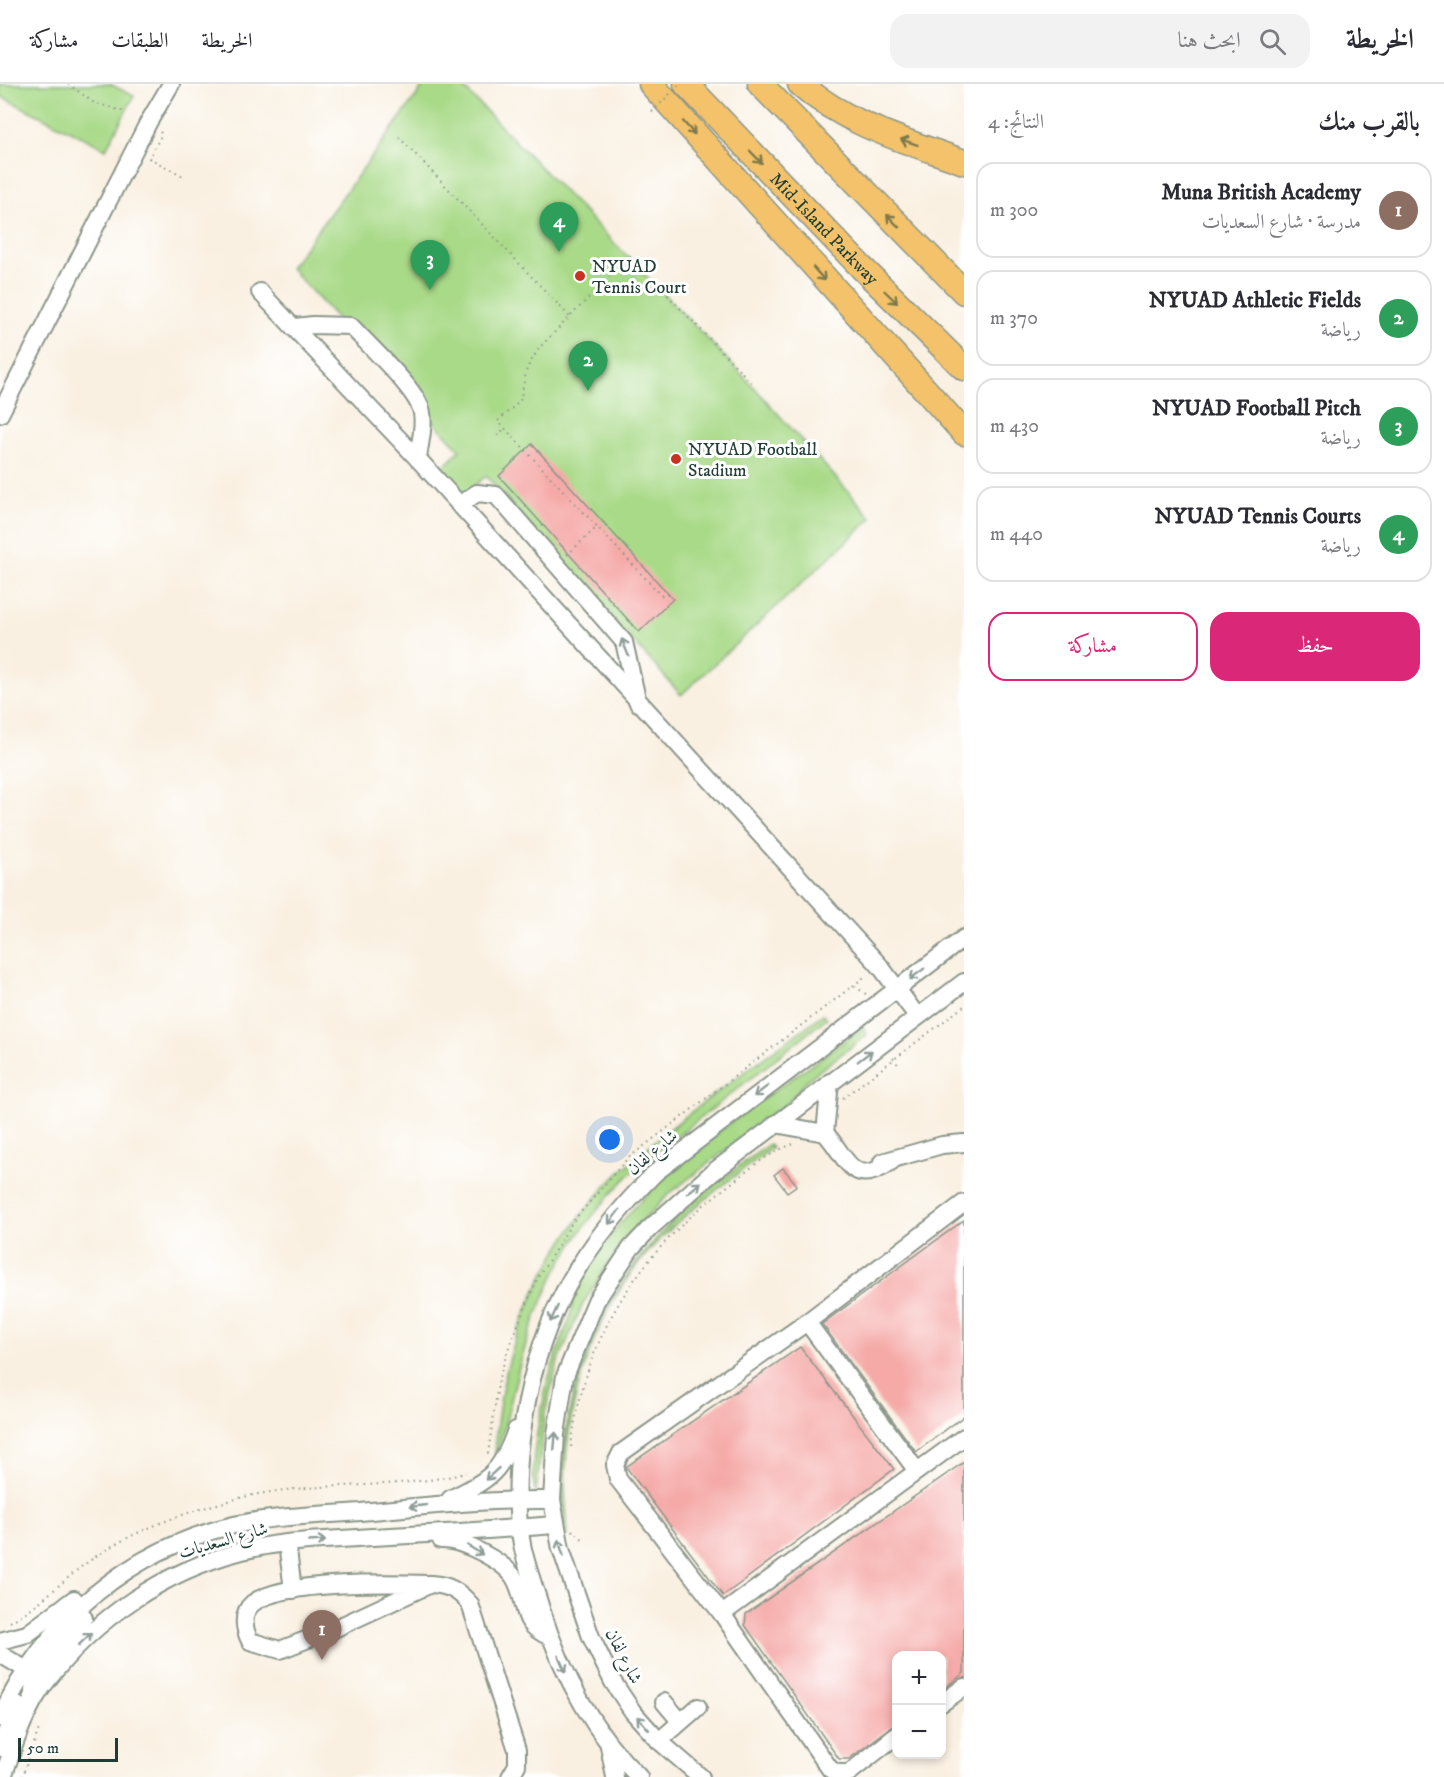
<!DOCTYPE html>
<html lang="ar">
<head>
<meta charset="utf-8">
<style>
  body { margin:0; font-family:"IM FELL DW Pica",Amiri,serif; background:#f2f2f3; color:#2b2b33; direction:rtl }
  .controls { position:absolute; right:18px; bottom:18px; display:grid; overflow:hidden; border-radius:12px; box-shadow:0 3px 9px #0003 }
  .controls button { width:54px; height:54px; display:grid; place-items:center; padding:0; border:0; border-bottom:2px solid #e1e1e2; background:#fff; color:#2b2b33; font:30px sans-serif }
  .scale { position:absolute; left:18px; bottom:15px; width:100px; box-sizing:border-box; padding-left:6px; border:3px solid #1f3d34; border-top:0; font-size:16px; line-height:21px; white-space:nowrap; color:#1f3d34; -webkit-text-stroke:4px #fff; paint-order:stroke }
  .you { position:absolute; left:610px; top:1056px; width:21px; height:21px; margin:-15px; border:4px solid #fff; border-radius:50%; background:#1a73e8; box-shadow:0 0 0 9px #1a73e833 }
  .badge { display:grid; place-items:center; width:39px; height:39px; border-radius:50%; background:#db2777; color:#fff; font-size:20px; font-weight:700 }
  .pin { position:absolute; translate:-50% -50px; filter:drop-shadow(0 2px 3px #0008) }
  .pin::after { content:''; position:absolute; top:32px; width:21px; height:18px; background:inherit; clip-path:polygon(0 0,100% 0,50% 100%) }
  .list { margin:0; padding:0; list-style:none }
  h2 { display:flex; justify-content:space-between; align-items:center; height:78px; margin:0; padding:0 24px; font-size:26px }
  h2 small { font-size:20px; font-weight:400; color:#7c7c81 }
  .list li { display:grid; grid-template-columns:39px 1fr auto; gap:18px; align-items:center; box-sizing:border-box; height:96px; margin:0 12px 12px; padding:0 12px; border:2px solid #e1e1e2; border-radius:18px }
  .list b { display:block; font-size:22px; white-space:nowrap }
  .list p { margin:0; font-size:20px; white-space:nowrap; color:#7c7c81 }
  .list em { font-size:20px; font-style:normal; color:#7c7c81 }
  .actions { display:flex; gap:12px; padding:18px 24px }
  .actions a { flex:1; padding:14px 0; border:2px solid #db2777; border-radius:18px; text-align:center; font-size:21px; color:#db2777 }
  .actions .main { background:#db2777; color:#fff }
  .icon { flex:none; width:33px; height:33px; fill:none; stroke:currentColor; stroke-width:2; stroke-linecap:round; stroke-linejoin:round }
  .map { position:relative; flex:none; width:964px; height:1693px; overflow:hidden; direction:ltr }
  header { display:flex; align-items:center; gap:36px; box-sizing:border-box; height:84px; padding:0 30px; background:#fff; border-bottom:2px solid #e1e1e2 }
  header strong { font-size:28px }
  nav { display:flex; gap:33px; margin-inline-start:auto; font-size:21px }
  .search { width:420px; height:54px; background:#f2f2f3; display:flex; align-items:center; gap:15px; box-sizing:border-box; padding:0 21px; border-radius:18px; color:#7c7c81; font-size:22px }
  main { display:flex }
  aside { flex:1; background:#fff }
  .map>svg:first-child { display:block }
</style>
</head>
<body>
<header>
<strong>الخريطة</strong>
<div class="search"><svg class="icon" aria-label="search" viewBox="0 0 24 24"><circle cx="10" cy="10" r="6"/><path d="M15 15l6 6"/></svg>ابحث هنا</div>
<nav><a>الخريطة</a><a>الطبقات</a><a>مشاركة</a></nav>
</header>
<main>
<aside>
<h2>بالقرب منك<small>النتائج: 4</small></h2>
<ul class="list">
<li><span class="badge" style="background:#8d6e63">1</span><div><b>Muna British Academy</b><p>مدرسة · شارع السعديات</p></div><em>300 m</em></li>
<li><span class="badge" style="background:#2e9e5b">2</span><div><b>NYUAD Athletic Fields</b><p>رياضة</p></div><em>370 m</em></li>
<li><span class="badge" style="background:#2e9e5b">3</span><div><b>NYUAD Football Pitch</b><p>رياضة</p></div><em>430 m</em></li>
<li><span class="badge" style="background:#2e9e5b">4</span><div><b>NYUAD Tennis Courts</b><p>رياضة</p></div><em>440 m</em></li>
</ul>
<div class="actions"><a class="main">حفظ</a><a>مشاركة</a></div>
</aside>
<div class="map">
<svg width="964" height="1693" viewBox="0 0 964 1693">
  <rect width="100%" height="100%" fill="#fff"/>
  <filter id="ink" filterUnits="userSpaceOnUse"><feTurbulence type="fractalNoise" baseFrequency=".0167" numOctaves="2"/><feDisplacementMap in="SourceGraphic" scale="12" xChannelSelector="R" yChannelSelector="G"/><feConvolveMatrix kernelMatrix="1 2 1 2 8 2 1 2 1" color-interpolation-filters="sRGB"/></filter>
  <filter id="wash" filterUnits="userSpaceOnUse"><feTurbulence type="fractalNoise" baseFrequency=".008" numOctaves="4" result="noise"/><feDisplacementMap in="SourceGraphic" scale="24" xChannelSelector="R" yChannelSelector="G"/><feGaussianBlur stdDeviation="1.35" result="paint"/><feColorMatrix in="noise" values="0 0 0 0 0 0 0 0 0 0 0 0 0 0 0 0 0 1.4 0 .05"/><feComposite in="paint" operator="in"/></filter>
  <g filter="url(#wash)">
    <rect width="100%" height="100%" fill="#f9f0e1"/>
    <g fill="#a9da88" stroke="#648c5e" stroke-width="1.5">
      <polygon points="0,0 110,0 134,12 106,65 0,12"/>
      <polygon points="425,0 460,0 752,301 872,434 681,611 486,392 465,410 441,385 460,366 290,184"/>
      <path d="M823 930 827 934 631 1089C572 1148 543 1201 520 1280 511 1312 507 1342 495 1373 497 1261 551 1148 634 1075 692 1024 761 977 823 930Z"/>
      <path d="M863 943 867 951 807 996 788 1018 669 1110 618 1163 583 1220 558 1278 545 1329 536 1409C528 1388 539 1337 544 1315 549 1287 559 1263 569 1237 573 1225 572 1212 578 1201 633 1094 768 1014 863 943Z"/>
      <path d="M769 1060 772 1064C733 1093 694 1122 659 1156 596 1220 564 1318 565 1406 565 1422 568 1437 568 1452H565C551 1340 585 1228 664 1146 695 1113 733 1087 769 1060Z"/>
    </g>
    <g id="blocks">
      <g fill="#f5aaa8">
        <polygon points="532,360 673,515 639,548 499,392"/>
        <polygon points="783,1084 797,1101 787,1108 774,1091"/>
        <polygon points="964,1136 964,1332 916,1368 822,1240"/>
        <polygon points="800,1263 894,1385 723,1512 626,1383"/>
        <polygon points="964,1378 964,1589 942,1606 942,1572 897,1572 897,1642 890,1644 849,1675 839,1675 745,1541 746,1530"/>
      </g>
    </g>
  </g>
  <g filter="url(#ink)">
    <use href="#blocks" fill-opacity="0" stroke="#8c968a" stroke-width="1.5"/>
    <g fill="none" stroke-linecap="round" stroke-linejoin="round">
      <defs>
        <g id="minor">
          <polyline points="260,208 418,375 880,882 917,932"/>
          <path d="M295 243 313 241 351 242C368 261 419 307 422 329 425 343 419 361 418 375"/>
          <polyline points="0,330 148,39 171,0"/>
          <polyline points="459,421 477,409 496,411 624,558 638,619"/>
          <path d="M775 1040 825 1049C847 1072 851 1107 892 1077"/>
          <polyline points="825,1049 830,998"/>
          <polyline points="882,1078 942,1061 964,1059"/>
          <polyline points="807,1238 917,1387"/>
          <path d="M450 1415C490 1395 501 1389 516 1346"/>
          <path d="M441 1456C461 1455 507 1478 516 1497 529 1523 518 1539 550 1553"/>
          <polyline points="287,1459 293,1506"/>
          <path d="M431 1500 334 1545 280 1566 250 1557C244 1545 241 1529 253 1519 284 1496 391 1499 431 1500 449 1501 459 1507 470 1520L517 1666V1681L510 1693"/>
          <polyline points="722,1530 964,1353"/>
          <polyline points="0,1557 27,1550 74,1515"/>
          <polyline points="0,1570 35,1591"/>
          <polyline points="32,1618 35,1591 84,1534"/>
          <polyline points="664,1618 680,1637"/>
          <polyline points="942,1619 964,1603"/>
          <path d="M0 1634C44 1537 131 1465 234 1441 276 1432 319 1431 361 1428 425 1422 487 1415 552 1416"/>
          <polyline points="896,1652 849,1689 837,1689 830,1685 722,1530 618,1395 615,1381 621,1369 807,1238 964,1119"/>
          <polyline points="659,1657 698,1623"/>
          <polyline points="609,1662 615,1693"/>
          <polyline points="0,1664 17,1621"/>
          <path d="M3 1693C14 1661 25 1625 46 1598 95 1534 164 1487 242 1467 285 1456 329 1456 373 1453 433 1450 494 1446 554 1441"/>
          <path d="M639 1693C592 1648 561 1587 541 1525 535 1504 526 1482 522 1460 515 1426 517 1389 521 1355 535 1242 575 1169 655 1089L964 854"/>
          <polyline points="701,1693 659,1657 633,1628 613,1598 591,1553 561,1465 552,1416 556,1350 565,1292 596,1217 631,1164 650,1144 712,1089 964,898"/>
        </g>
        <g id="highway">
          <polyline points="651,0 964,349"/>
          <path id="s1" d="M686 0 862 184 964 284"/>
          <polyline points="760,0 964,208"/>
          <path d="M800 0C847 41 906 57 964 78"/>
        </g>
      </defs>
      <use href="#minor" stroke="#8c968a" stroke-width="20"/>
      <use href="#highway" stroke="#8c968a" stroke-width="27"/>
      <g stroke="#8c968a" stroke-width="2" stroke-dasharray="1.5 4.5" stroke-linecap="butt">
        <polyline points="68,0 93,18 125,28"/>
        <polyline points="160,48 162,50 149,74 183,92"/>
        <polyline points="399,53 570,233"/>
        <polyline points="498,352 505,343"/>
        <polyline points="567,471 598,442"/>
        <polyline points="662,512 498,337 520,317 527,284 539,264 630,172 752,299"/>
        <polyline points="855,902 867,911"/>
        <polyline points="893,974 899,982"/>
        <polyline points="843,1014 964,922"/>
        <path d="M571 1363C585 1250 639 1169 729 1101 750 1085 768 1068 794 1060"/>
        <polyline points="488,1370 499,1294 510,1260 537,1195 573,1137 627,1075 867,891"/>
        <polyline points="572,1446 584,1456"/>
        <path d="M10 1538C40 1521 62 1497 89 1477 134 1445 191 1426 244 1413 317 1396 393 1407 466 1389"/>
        <polyline points="22,1693 39,1645 36,1644"/>
      </g>
      <use href="#minor" stroke="#fff" stroke-width="16"/>
      <use href="#highway" stroke="#f3c26a" stroke-width="24"/>
      <polyline stroke="#8c968a" stroke-width="2" stroke-dasharray="1.5 4.5" stroke-linecap="butt" points="652,28 680,0"/>
    </g>
    <defs><path id="oneway-shaft" d="M-6 0H5M1.5-3L5.5 0L1.5 3" fill="none" stroke-width="1.6" stroke-linecap="round" stroke-linejoin="round" transform="scale(1.5)"/></defs>
    <g stroke="#7e794c">
      <use href="#oneway-shaft" transform="translate(689 44) rotate(48)"/>
      <use href="#oneway-shaft" transform="translate(909 58) rotate(-161)"/>
      <use href="#oneway-shaft" transform="translate(756 73) rotate(46)"/>
      <use href="#oneway-shaft" transform="translate(893 137) rotate(-134)"/>
      <use href="#oneway-shaft" transform="translate(819 190) rotate(48)"/>
      <use href="#oneway-shaft" transform="translate(891 213) rotate(44)"/>
    </g>
    <g stroke="#8f9e9a">
      <use href="#oneway-shaft" transform="translate(625 563) rotate(-112)"/>
      <use href="#oneway-shaft" transform="translate(917 890) rotate(143)"/>
      <use href="#oneway-shaft" transform="translate(865 972) rotate(-37)"/>
      <use href="#oneway-shaft" transform="translate(761 1007) rotate(143)"/>
      <use href="#oneway-shaft" transform="translate(694 1104) rotate(-39)"/>
      <use href="#oneway-shaft" transform="translate(614 1133) rotate(127)"/>
      <use href="#oneway-shaft" transform="translate(554 1230) rotate(115)"/>
      <use href="#oneway-shaft" transform="translate(555 1357) rotate(-85)"/>
      <use href="#oneway-shaft" transform="translate(492 1390) rotate(138)"/>
      <use href="#oneway-shaft" transform="translate(418 1422) rotate(174)"/>
      <use href="#oneway-shaft" transform="translate(317 1457) rotate(-3)"/>
      <use href="#oneway-shaft" transform="translate(561 1464) rotate(-108)"/>
      <use href="#oneway-shaft" transform="translate(475 1466) rotate(32)"/>
      <use href="#oneway-shaft" transform="translate(85 1555) rotate(-44)"/>
      <use href="#oneway-shaft" transform="translate(562 1580) rotate(66)"/>
      <use href="#oneway-shaft" transform="translate(643 1639) rotate(-132)"/>
    </g>
  </g>
  <g fill="#c8321e" stroke="#fff" stroke-width="2">
    <circle cx="580" cy="192" r="6"/>
    <circle cx="676" cy="375" r="6"/>
  </g>
  <g text-anchor="middle" stroke-width="6" stroke-linejoin="round" paint-order="stroke">
    <g font-size="18" fill="#1f3d34" stroke="#fff">
      <text dy="6" stroke="none"><textPath href="#s1" startOffset="200">Mid-Island Parkway</textPath></text>
      <text transform="translate(652 1068) rotate(-40)" y="6">شارع لفان</text>
      <text transform="translate(223 1456) rotate(-16)" y="6">شارع السعديات</text>
      <text transform="translate(624 1572) rotate(63)" y="6">شارع لفان</text>
    </g>
    <g font-size="18" fill="#1f3d34" stroke="#fff" text-anchor="start">
      <text x="592" y="188">NYUAD<tspan x="592" dy="21">Tennis Court</tspan></text>
      <text x="688" y="371">NYUAD Football<tspan x="688" dy="21">Stadium</tspan></text>
    </g>
  </g>
</svg>
<div class="controls">
<button>+</button>
<button>−</button>
</div>
<div class="scale">50 m</div>
<div class="you"></div>
<div class="pin badge" style="left:322px;top:1576px;background:#8d6e63">1</div>
<div class="pin badge" style="left:588px;top:307px;background:#2e9e5b">2</div>
<div class="pin badge" style="left:430px;top:206px;background:#2e9e5b">3</div>
<div class="pin badge" style="left:559px;top:168px;background:#2e9e5b">4</div>
</div>
</main>
</body>
</html>
